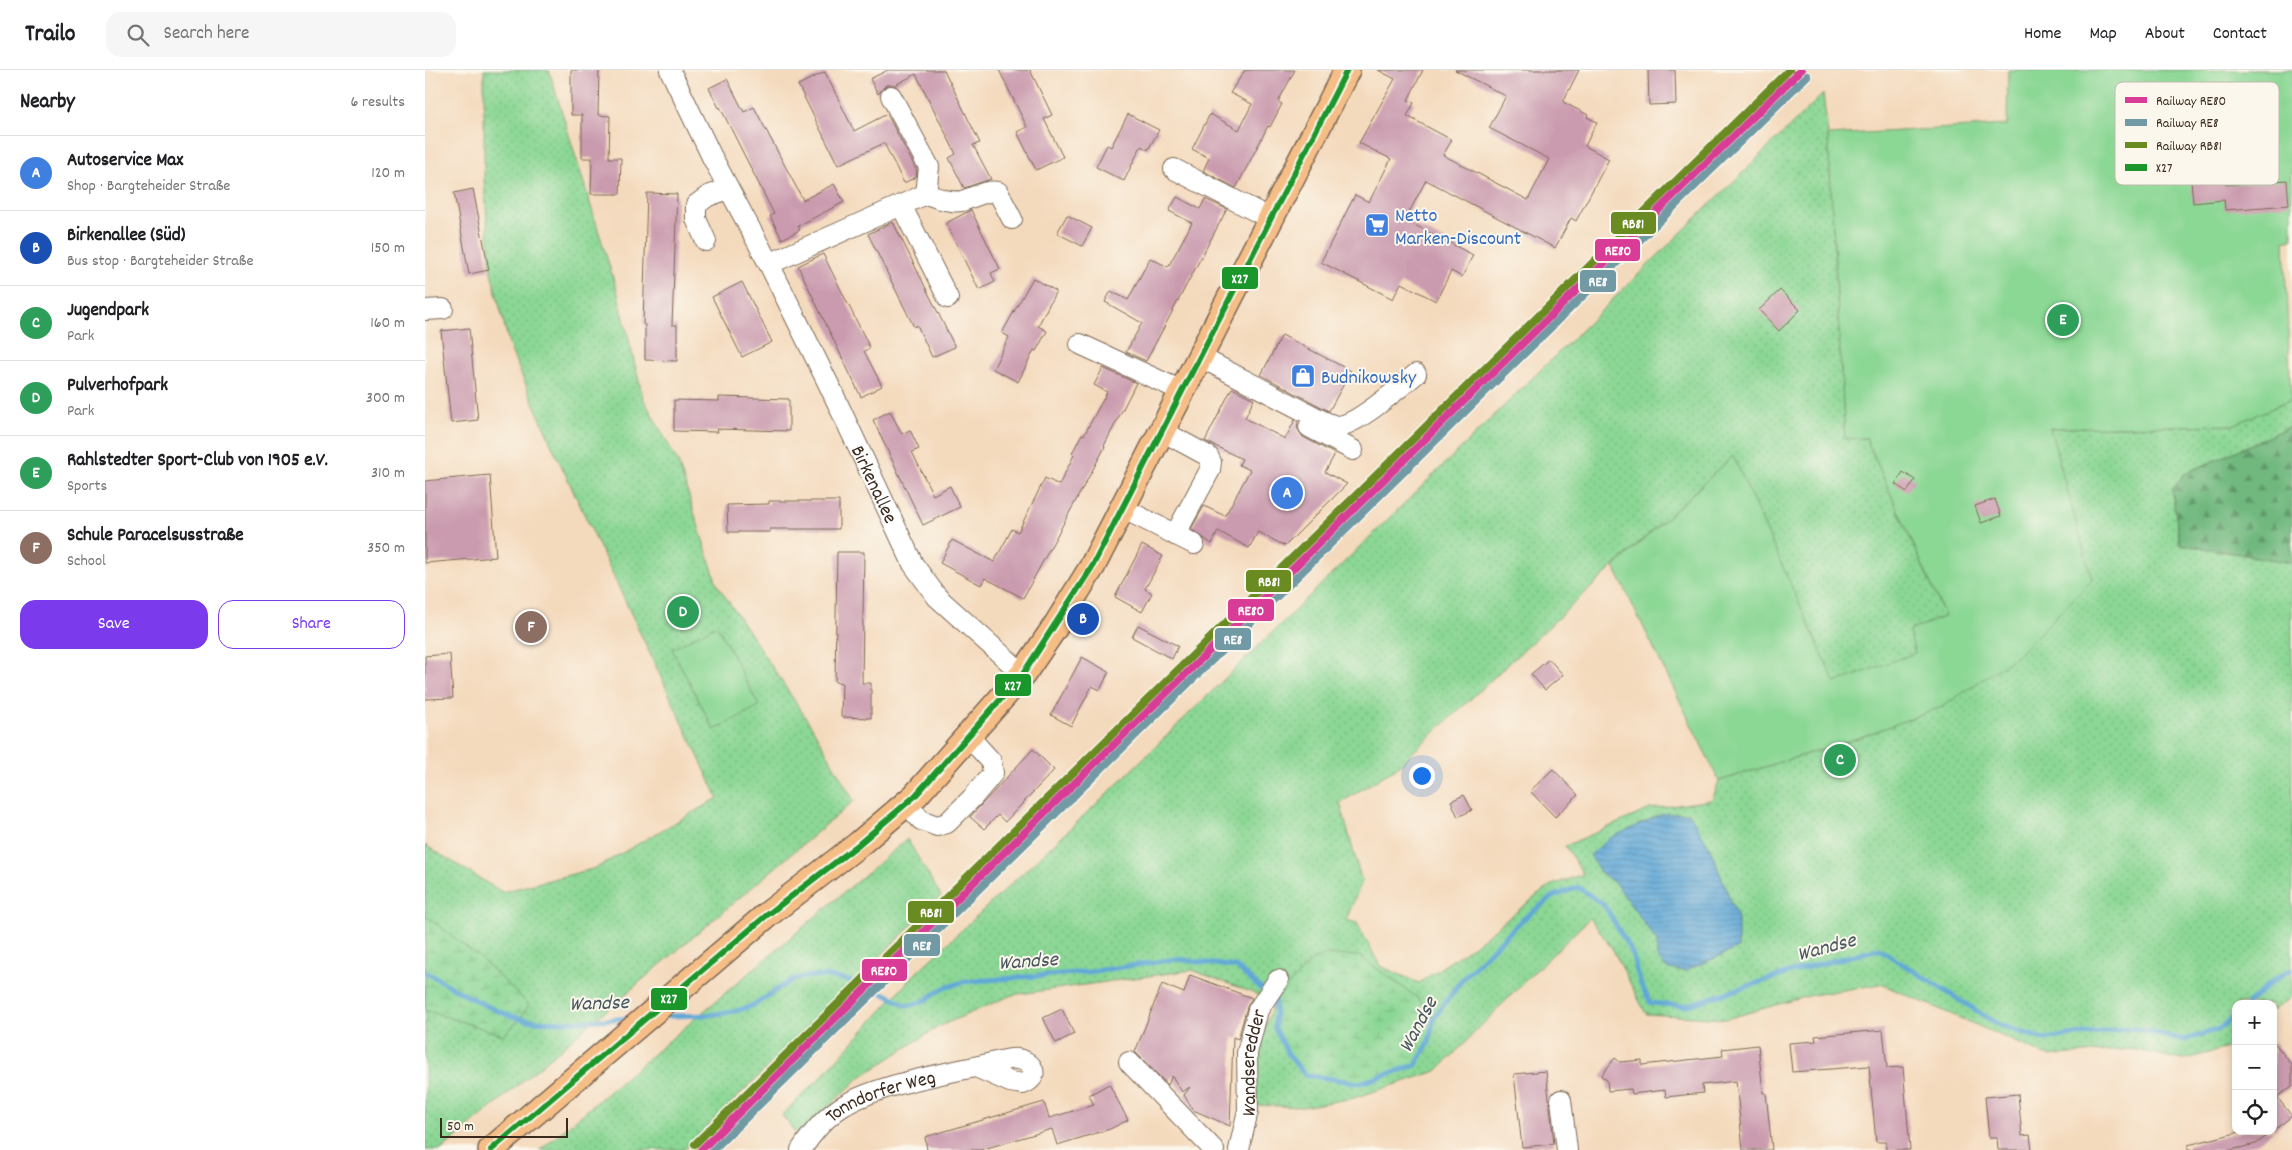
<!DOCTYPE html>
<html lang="en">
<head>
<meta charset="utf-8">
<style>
  body { margin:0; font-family:Dekko,sans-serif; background:#f6f6f6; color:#202124 }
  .controls { position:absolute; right:15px; bottom:15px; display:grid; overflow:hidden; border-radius:10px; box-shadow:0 2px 8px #0003 }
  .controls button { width:45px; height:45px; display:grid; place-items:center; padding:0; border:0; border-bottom:1px solid #e0e0e0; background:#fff; color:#202124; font:25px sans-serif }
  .scale { position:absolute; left:15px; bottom:12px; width:128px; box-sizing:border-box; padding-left:5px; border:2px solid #3b2a1e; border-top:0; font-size:14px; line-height:18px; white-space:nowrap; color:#3b2a1e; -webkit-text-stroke:4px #fbf7ec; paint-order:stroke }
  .you { position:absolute; left:996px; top:705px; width:18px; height:18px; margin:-12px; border:4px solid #fff; border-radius:50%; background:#1a73e8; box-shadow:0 0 0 8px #1a73e833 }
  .badge { display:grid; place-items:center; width:32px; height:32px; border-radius:50%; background:#7c3aed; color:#fff; font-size:16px; font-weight:700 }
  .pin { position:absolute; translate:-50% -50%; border:2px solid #fff; box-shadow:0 1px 5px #0006 }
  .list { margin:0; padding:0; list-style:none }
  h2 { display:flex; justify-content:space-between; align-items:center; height:65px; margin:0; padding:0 20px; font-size:21px }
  h2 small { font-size:16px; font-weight:400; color:#757577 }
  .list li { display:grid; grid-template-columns:32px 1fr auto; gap:15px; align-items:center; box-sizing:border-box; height:75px; padding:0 20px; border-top:1px solid #e0e0e0 }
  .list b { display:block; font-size:19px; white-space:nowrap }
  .list p { margin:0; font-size:16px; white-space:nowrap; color:#757577 }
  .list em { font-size:16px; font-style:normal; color:#757577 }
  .actions { display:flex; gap:10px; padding:15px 20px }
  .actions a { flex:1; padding:11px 0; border:1px solid #7c3aed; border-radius:15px; text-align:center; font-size:18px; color:#7c3aed }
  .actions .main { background:#7c3aed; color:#fff }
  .icon { flex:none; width:28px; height:28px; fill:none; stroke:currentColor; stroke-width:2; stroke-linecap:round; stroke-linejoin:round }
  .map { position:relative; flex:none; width:1867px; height:1080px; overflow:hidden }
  header { display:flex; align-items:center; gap:30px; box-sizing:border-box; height:70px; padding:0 25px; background:#fff; border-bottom:1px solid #e0e0e0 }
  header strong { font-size:24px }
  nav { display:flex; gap:28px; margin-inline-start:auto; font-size:18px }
  .search { width:350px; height:45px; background:#f6f6f6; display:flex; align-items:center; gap:12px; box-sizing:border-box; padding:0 18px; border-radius:15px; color:#757577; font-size:19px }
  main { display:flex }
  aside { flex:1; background:#fff }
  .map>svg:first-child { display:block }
</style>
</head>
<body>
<header>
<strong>Trailo</strong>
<div class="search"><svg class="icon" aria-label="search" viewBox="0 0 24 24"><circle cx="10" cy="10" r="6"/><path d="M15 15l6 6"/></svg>Search here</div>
<nav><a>Home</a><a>Map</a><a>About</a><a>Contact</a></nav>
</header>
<main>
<aside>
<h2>Nearby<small>6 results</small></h2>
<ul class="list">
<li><span class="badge" style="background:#3f7fe0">A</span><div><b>Autoservice Max</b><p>Shop · Bargteheider Straße</p></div><em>120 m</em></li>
<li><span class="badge" style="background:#1a4fb4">B</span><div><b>Birkenallee (Süd)</b><p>Bus stop · Bargteheider Straße</p></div><em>150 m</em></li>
<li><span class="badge" style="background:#2e9e5b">C</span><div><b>Jugendpark</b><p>Park</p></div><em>160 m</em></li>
<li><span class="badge" style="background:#2e9e5b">D</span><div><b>Pulverhofpark</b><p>Park</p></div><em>300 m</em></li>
<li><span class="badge" style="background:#2e9e5b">E</span><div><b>Rahlstedter Sport-Club von 1905 e.V.</b><p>Sports</p></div><em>310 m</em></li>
<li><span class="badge" style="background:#8d6e63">F</span><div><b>Schule Paracelsusstraße</b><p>School</p></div><em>350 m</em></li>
</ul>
<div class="actions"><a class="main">Save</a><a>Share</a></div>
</aside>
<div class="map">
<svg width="1867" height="1080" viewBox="0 0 1867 1080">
  <defs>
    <pattern id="grass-dots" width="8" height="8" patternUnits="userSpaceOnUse" patternTransform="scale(1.25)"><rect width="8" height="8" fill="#8bd794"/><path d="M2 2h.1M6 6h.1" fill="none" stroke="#79b97f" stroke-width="1.8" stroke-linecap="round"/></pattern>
    <pattern id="forest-firs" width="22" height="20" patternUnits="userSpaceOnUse" patternTransform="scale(1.25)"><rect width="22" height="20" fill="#70b87e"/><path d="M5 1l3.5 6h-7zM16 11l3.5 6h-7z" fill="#5d9667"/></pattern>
    <pattern id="wetland-marsh" width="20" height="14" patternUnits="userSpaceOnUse" patternTransform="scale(1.25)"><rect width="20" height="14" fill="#8bd794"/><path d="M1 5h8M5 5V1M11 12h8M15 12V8" fill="none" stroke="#79b97f"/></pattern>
    <pattern id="water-rules" width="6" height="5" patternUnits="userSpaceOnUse" patternTransform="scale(1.25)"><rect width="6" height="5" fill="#61a8d7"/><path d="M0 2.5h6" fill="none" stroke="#5189ae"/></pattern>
  </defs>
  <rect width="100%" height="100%" fill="#fbf7ec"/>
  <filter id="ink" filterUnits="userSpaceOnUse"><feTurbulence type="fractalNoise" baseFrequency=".02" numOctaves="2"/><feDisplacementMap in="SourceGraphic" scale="10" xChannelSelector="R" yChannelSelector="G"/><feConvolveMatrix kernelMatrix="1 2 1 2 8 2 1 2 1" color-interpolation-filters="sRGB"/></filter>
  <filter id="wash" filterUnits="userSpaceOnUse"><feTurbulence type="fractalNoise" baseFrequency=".0096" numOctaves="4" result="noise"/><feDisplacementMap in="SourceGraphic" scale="20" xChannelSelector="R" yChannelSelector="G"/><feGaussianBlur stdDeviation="1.12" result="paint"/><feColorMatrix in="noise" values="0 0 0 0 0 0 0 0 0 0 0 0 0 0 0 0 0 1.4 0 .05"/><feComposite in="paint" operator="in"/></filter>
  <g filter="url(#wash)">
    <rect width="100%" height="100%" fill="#f4dabd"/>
    <g fill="url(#grass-dots)" stroke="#638059" fill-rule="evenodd">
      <polygon points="59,0 124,0 193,224 218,328 253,392 292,514 387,657 429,731 16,1080 0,1080 0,775 77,822 171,798 293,728 128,378 85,278 66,202 59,110"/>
      <path d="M1398 24 1403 65 1420 369 1441 368 1520 546 1485 561 1491 583 1410 614 1307 387 971 698 915 733 937 812 921 850 932 853 955 896 994 913 1048 876 1124 816 1158 804 1140 776 1225 739 1287 730 1294 711 1433 668 1516 637 1549 614 1667 510 1624 358 1807 355 1866 330 1867 356 1759 404 1747 420 1755 474 1867 493V926L1848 941V934H1811V971L1802 978 1757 990 1707 979 1623 986 1456 914 1387 925 1301 949 1221 944 1188 880 1165 848 1102 909 1012 1001 929 1028 877 1037 828 1035 830 985 848 934 834 925 767 900 587 925 513 957 434 1008 373 1066 357 1045 395 1008 490 904 682 724ZM1284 776 1296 808 1313 878 1260 901 1242 899 1232 887V871L1191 814 1175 802Z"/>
      <polygon points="482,769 516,826 259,1080 115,1080"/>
    </g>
    <polygon fill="url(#forest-firs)" stroke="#56714e" points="1867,356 1867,493 1755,474 1747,420 1759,404"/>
    <g fill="url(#wetland-marsh)" stroke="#638059">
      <polygon points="0,845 55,888 104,935 95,949 78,965 0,940"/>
      <polygon points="897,885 934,886 993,928 1009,948 1004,972 991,995 935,1013 880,1005 863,984 850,958 850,930 885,892"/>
    </g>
    <g fill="#8bd794" stroke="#638059">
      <polygon points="1583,0 1867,0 1867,169 1859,171 1866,330 1808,355 1625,358 1667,510 1592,586 1517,637 1433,668 1294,711 1189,497 1308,386 1410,613 1490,583 1484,561 1520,546 1441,368 1420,369 1403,65 1582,55"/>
      <polygon points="292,555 334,636 289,660 247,579"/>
    </g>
    <polygon fill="url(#water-rules)" stroke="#4e697a" points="1264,743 1284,776 1313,848 1313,878 1260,901 1242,899 1232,887 1232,871 1191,814 1175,802 1165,785 1185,768 1237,744"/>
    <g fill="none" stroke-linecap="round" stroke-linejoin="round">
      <g stroke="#61a8d7" stroke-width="5">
        <path d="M0 902C30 918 60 939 93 948 119 956 179 949 208 948"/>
        <polyline points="847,928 850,930 850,958 863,984 880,1005 935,1013 991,995 1004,972 1009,948 1040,906 1097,850 1127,827 1153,817 1180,836 1207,883 1216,915 1226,933 1260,936 1383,897 1454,879 1574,955 1618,969 1708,958 1759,970 1794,959 1811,944"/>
        <polyline points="1822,934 1850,909 1867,899"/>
        <path d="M237 946C265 945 296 947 324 937 340 931 351 918 366 911 398 896 455 919 482 936L497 932 517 919 537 912 663 902 752 889 811 897 841 923"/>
      </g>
    </g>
    <g id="blocks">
      <g fill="#ca9baf">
        <polygon points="146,0 174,0 173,45 185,46 184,88 196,88 195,124 166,124 167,88 157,88 157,45 146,45"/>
        <polygon points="463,0 519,0 555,73 548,75 566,109 539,118 524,88 531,84 491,4 470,15 461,15 453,24 445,9"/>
        <polygon points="574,0 605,0 627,45 619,49 638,87 611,100 592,62 602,57"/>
        <polygon points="820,0 870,0 853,32 857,34 845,57 843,56 811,118 778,101 784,88 767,79 785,44 814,60 827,34 805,23"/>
        <polygon points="953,0 998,0 983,30 989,33 982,46 1027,70 1018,85 1103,130 1124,89 1064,58 1081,26 1030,0 1154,0 1138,32 1163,45 1162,47 1172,52 1160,76 1184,89 1151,151 1146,148 1130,178 1001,110 980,150 1048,185 1037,207 1026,201 1011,231 976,213 968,229 896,192 930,125 944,132 966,89 934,73 970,9"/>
        <polygon points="1223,0 1250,0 1251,34 1224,35"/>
        <polygon points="400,2 429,61 462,44 492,101 491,107 479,113 459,73 413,95 373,15"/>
        <polygon points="302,9 319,42 329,37 378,130 409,114 419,132 373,156 375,160 357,169 345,146 349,144 295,37 294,38 284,18"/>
        <polygon points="703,44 734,60 723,80 716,76 699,111 671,97 682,75 686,77"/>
        <polygon points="1800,108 1801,115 1862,110 1864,135 1800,140 1799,130 1768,133 1766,111"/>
        <polygon points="48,119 64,200 44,204 29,123"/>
        <polygon points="222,123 252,124 247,255 252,255 252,291 220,290 220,255 218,254"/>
        <polygon points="752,127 775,139 780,129 802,139 721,291 701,282 717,253 680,232 686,221 703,230 725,188 743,197 767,153 744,141"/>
        <polygon points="546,140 575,199 566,203 570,212 554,220 521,153"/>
        <polygon points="642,145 667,158 657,176 632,163"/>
        <polygon points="468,152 530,277 507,287 492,255 489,257 443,164"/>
        <polygon points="398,184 445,278 439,281 457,316 436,327 373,196"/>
        <polygon points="608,208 631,221 613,256 622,261 611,281 609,280 593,312 568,299 584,267 577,263"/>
        <polygon points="317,212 347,272 317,287 287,227"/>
        <polygon points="1355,220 1375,240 1354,261 1334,240"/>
        <polygon points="44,258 53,350 26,353 16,261"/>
        <polygon points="857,265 926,301 904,341 836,305"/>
        <polygon points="678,298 711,313 679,376 680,377 598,528 560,508 556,515 515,493 527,470 569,492 587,459 593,462 620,408 634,415 649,385 647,383 657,364 659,365 682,322 669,315"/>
        <polygon points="807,318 829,329 820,348 860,369 870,350 873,352 872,358 878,367 910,384 900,402 922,414 860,476 833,462 824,478 793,461 787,474 766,459 779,436 800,446 825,400 814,395 817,389 780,371"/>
        <polygon points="294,327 364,329 364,361 292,359 293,362 249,361 249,330 294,331"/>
        <polygon points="465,341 477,364 485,360 494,379 487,382 508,425 525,416 535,437 498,455 448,350"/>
        <polygon points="1478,402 1490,410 1482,422 1470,414"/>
        <polygon points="65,405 71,487 0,493 0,411"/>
        <polygon points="1570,429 1576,446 1556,453 1550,436"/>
        <polygon points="344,431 414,431 414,459 345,459 345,462 303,462 302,435 344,434"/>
        <polygon points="717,475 738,486 720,519 727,523 717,542 690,527"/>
        <polygon points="412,482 439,482 437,613 446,613 446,648 416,647 417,613 410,612"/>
        <polygon points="713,555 753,576 747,589 707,567"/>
        <polygon points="25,584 28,628 0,629 0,586"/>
        <polygon points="657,587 684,602 675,620 667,616 646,656 626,645"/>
        <polygon points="1124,589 1138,605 1120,620 1106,604"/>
        <polygon points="608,679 629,700 580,752 573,745 559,759 545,747"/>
        <polygon points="1128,699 1153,725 1130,747 1105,721"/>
        <polygon points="1039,725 1047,740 1033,747 1026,731"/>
        <polygon points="765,905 827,928 822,937 813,969 808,967 805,1056 768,1040 759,1025 765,1017 757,1022 747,1006 743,1015 710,982 737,914 759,923"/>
        <polygon points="637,939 649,964 631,973 618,948"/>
        <polygon points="1458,960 1462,998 1478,997 1485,1080 1461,1080 1461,1072 1451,1072 1444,996 1367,1002 1364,973 1391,971 1390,966"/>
        <polygon points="1848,971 1867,995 1867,1016 1852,1027 1867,1046 1848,1061"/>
        <polygon points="1333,975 1338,1023 1341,1023 1347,1080 1318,1080 1311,1011 1277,1015 1278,1023 1241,1027 1240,1020 1207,1024 1206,1019 1183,1021 1182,1010 1176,1006 1190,988 1195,992 1217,990 1217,995 1298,986 1297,979"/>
        <polygon points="1121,1001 1129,1074 1097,1077 1089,1004"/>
        <polygon points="684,1014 703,1050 685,1059 632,1075 627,1059 555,1080 502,1080 500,1067 619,1032 624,1048 669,1035 664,1025"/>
        <polygon points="1593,1024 1597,1066 1605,1065 1607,1080 1573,1080 1572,1068 1564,1068 1560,1027"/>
        <polygon points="1819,1061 1848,1061 1831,1074 1806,1080 1763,1080 1763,1075"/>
      </g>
    </g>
  </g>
  <g filter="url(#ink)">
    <use href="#blocks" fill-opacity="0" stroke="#7c6856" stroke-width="1"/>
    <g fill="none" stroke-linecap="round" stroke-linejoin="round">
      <defs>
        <g id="minor">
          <path id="s1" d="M245 0 287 87 344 194 403 313 488 494 512 527 598 604"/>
          <polyline points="466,26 504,97 501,124"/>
          <polyline points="749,99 846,149"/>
          <path d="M501 124C513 128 525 133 537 131 548 128 562 119 573 122L587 149"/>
          <polyline points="476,135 523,228"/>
          <polyline points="281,171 271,149 271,135 283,126 303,119"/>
          <polyline points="344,194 501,124"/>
          <polyline points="0,240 18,239"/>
          <polyline points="655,274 757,321"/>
          <path d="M775 287 898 351C903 353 908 356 913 356 932 355 975 317 991 304"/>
          <polyline points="884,357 928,380"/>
          <polyline points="737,361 783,386 786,392 785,400 750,465"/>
          <polyline points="697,438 769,474"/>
          <polyline points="481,733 496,750 512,756 522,753 548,727 568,703 566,691 543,666"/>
          <polyline points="704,992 789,1080"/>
          <polyline points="1136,1030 1142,1080"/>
          <path id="s2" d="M376 1080C387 1063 400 1047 418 1036 456 1013 527 1003 571 992 578 991 585 988 592 989 605 990 616 1004 602 1012L598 1014 585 1012 551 997"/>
          <path id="s3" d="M814 1080 823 1040 822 983 833 940 853 910"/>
        </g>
        <polyline id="major" points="66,1080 342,845 434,774 490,726 598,604 630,557 667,497 922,0"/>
      </defs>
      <use href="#minor" stroke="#7c6856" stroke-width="22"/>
      <use href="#major" stroke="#7c6856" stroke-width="28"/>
      <use href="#minor" stroke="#fff" stroke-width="20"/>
      <use href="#major" stroke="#f6be87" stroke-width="25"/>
      <defs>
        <polyline id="bus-1" points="66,1080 342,845 434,774 490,726 598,604 667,497 922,0"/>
      </defs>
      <use href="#bus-1" stroke="#fbf7ec" stroke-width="10"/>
      <use href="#bus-1" stroke="#1a962b" stroke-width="6"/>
      <defs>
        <polyline id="rail-1" points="276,1080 1376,0"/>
        <polyline id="rail-2" points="288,1080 1382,6"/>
        <polyline id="rail-3" points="270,1074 1364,0"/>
      </defs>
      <use href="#rail-1" stroke="#fbf7ec" stroke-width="11"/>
      <use href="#rail-2" stroke="#fbf7ec" stroke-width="11"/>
      <use href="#rail-3" stroke="#fbf7ec" stroke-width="11"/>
      <use href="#rail-1" stroke="#d83c96" stroke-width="8"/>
      <use href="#rail-2" stroke="#729aa4" stroke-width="8"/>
      <use href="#rail-3" stroke="#6a8a22" stroke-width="8"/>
    </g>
  </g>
  <defs>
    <symbol id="supermarket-square" viewBox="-11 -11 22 22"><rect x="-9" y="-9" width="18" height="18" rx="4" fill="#3f7fe0" stroke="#fbf7ec"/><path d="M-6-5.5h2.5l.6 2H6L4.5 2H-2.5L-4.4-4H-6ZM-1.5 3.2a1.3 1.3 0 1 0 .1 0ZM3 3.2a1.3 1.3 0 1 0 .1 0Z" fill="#fff"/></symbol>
    <symbol id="shop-square" viewBox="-11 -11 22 22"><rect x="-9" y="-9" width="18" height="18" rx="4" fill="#3f7fe0" stroke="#fbf7ec"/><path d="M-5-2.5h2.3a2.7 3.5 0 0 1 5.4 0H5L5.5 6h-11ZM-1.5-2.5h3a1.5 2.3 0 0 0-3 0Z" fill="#fff"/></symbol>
  </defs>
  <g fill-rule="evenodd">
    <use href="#supermarket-square" x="938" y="141" width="28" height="28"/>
    <use href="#shop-square" x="864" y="292" width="28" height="28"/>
  </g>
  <g text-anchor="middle" stroke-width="4" stroke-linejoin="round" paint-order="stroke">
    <g font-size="20" fill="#366cbe" stroke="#fbf7ec" text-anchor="start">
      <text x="970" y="151">Netto<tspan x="970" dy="23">Marken-Discount</tspan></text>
      <text x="896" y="313">Budnikowsky</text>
    </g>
    <g font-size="20" fill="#3b2a1e" stroke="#fbf7ec">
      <text dy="7" stroke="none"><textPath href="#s1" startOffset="462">Birkenallee</textPath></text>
      <text dy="7" stroke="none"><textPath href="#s3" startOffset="89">Wandseredder</textPath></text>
      <text dy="7" stroke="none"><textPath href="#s2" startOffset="100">Tonndorfer Weg</textPath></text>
    </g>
    <g font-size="21" font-style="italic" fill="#48565f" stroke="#fbf7ec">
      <text transform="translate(1401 876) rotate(-15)" y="7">Wandse</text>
      <text transform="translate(603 890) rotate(-4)" y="7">Wandse</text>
      <text transform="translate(174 932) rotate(-2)" y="7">Wandse</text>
      <text transform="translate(992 954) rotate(-62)" y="7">Wandse</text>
    </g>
  </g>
  <rect x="1690" y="12" width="164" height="103" rx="8" fill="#fbf7ec" stroke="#c1baae" stroke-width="1"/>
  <rect x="1700" y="27" width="22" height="6" fill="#d83c96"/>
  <rect x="1700" y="49" width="22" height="7" fill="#729aa4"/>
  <rect x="1700" y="72" width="22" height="6" fill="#6a8a22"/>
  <rect x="1700" y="94" width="22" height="7" fill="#1a962b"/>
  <g font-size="14" fill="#3b2a1e">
    <text x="1731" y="35">Railway RE80</text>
    <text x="1731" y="57">Railway RE8</text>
    <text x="1731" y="80">Railway RB81</text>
    <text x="1731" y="102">X27</text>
  </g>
  <g stroke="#fbf7ec" stroke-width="2">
    <rect x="1185" y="141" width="47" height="24" rx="5" fill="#6a8a22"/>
    <rect x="1169" y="168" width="47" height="24" rx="5" fill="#d83c96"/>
    <rect x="796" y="196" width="38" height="24" rx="5" fill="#1a962b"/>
    <rect x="1154" y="199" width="38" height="24" rx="5" fill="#729aa4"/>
    <rect x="820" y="499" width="47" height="24" rx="5" fill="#6a8a22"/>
    <rect x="802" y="528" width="48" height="24" rx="5" fill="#d83c96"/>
    <rect x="789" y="557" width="38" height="24" rx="5" fill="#729aa4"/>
    <rect x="569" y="603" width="38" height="24" rx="5" fill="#1a962b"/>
    <rect x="482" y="830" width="48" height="24" rx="5" fill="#6a8a22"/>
    <rect x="478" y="863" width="38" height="24" rx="5" fill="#729aa4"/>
    <rect x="436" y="888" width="47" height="24" rx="5" fill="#d83c96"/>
    <rect x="225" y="917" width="38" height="24" rx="5" fill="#1a962b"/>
  </g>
  <g font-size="14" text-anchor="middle" font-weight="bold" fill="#fff">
    <text x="1208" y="158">RB81</text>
    <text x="1193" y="185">RE80</text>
    <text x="815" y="213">X27</text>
    <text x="1173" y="216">RE8</text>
    <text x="844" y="516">RB81</text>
    <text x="826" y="545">RE80</text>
    <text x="808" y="574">RE8</text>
    <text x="588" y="620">X27</text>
    <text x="506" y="847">RB81</text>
    <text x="497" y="880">RE8</text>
    <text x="459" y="905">RE80</text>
    <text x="244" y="933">X27</text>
  </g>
</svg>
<div class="controls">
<button>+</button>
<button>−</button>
<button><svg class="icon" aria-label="locate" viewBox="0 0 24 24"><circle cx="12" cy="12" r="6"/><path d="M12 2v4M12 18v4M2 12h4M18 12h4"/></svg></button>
</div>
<div class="scale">50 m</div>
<div class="you"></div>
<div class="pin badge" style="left:862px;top:423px;background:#3f7fe0">A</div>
<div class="pin badge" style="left:658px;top:549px;background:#1a4fb4">B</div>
<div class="pin badge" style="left:1415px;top:690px;background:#2e9e5b">C</div>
<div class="pin badge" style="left:258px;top:542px;background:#2e9e5b">D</div>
<div class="pin badge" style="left:1638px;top:250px;background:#2e9e5b">E</div>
<div class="pin badge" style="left:106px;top:557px;background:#8d6e63">F</div>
</div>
</main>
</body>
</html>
